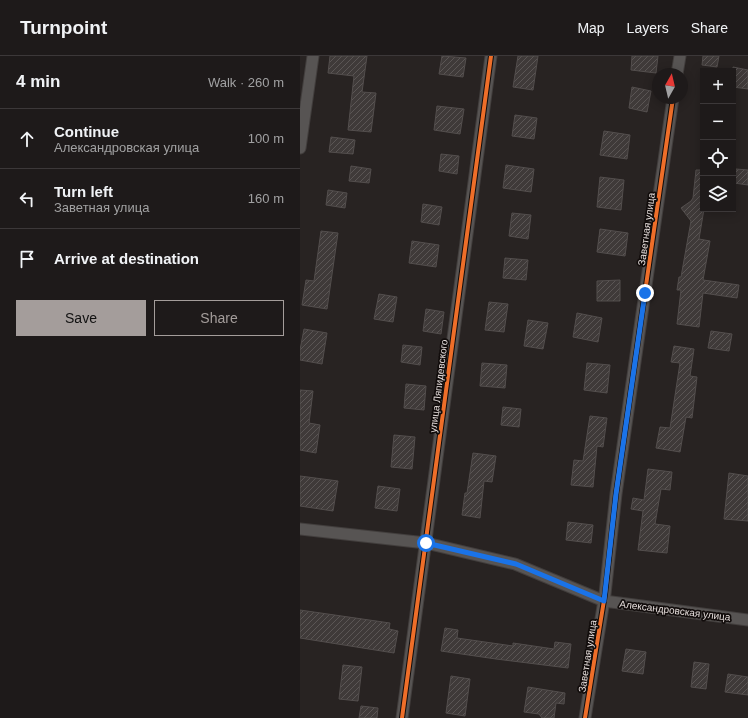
<!DOCTYPE html>
<html lang="en">
<head>
<meta charset="utf-8">
<style>
  body { margin:0; font-family:Arial,sans-serif; background:#2b2727; color:#f1f3f6 }
  .controls { position:absolute; right:12px; top:12px; display:grid; overflow:hidden; border-radius:0px; box-shadow:0 2px 10px #0003 }
  .controls button { width:36px; height:36px; display:grid; place-items:center; padding:0; border:0; border-bottom:1px solid #3c3839; background:#1e1a1a; color:#f1f3f6; font:20px sans-serif }
  .compass { position:absolute; left:352px; top:12px; width:36px; height:36px; border-radius:50%; background:#1e1a1a; box-shadow:0 2px 10px #0003; rotate:8deg }
  .stop { position:absolute; width:12px; height:12px; margin:-9px; border:3px solid #1a73e8; border-radius:50%; background:#fff }
  .stop.end { background:#1a73e8; border-color:#fff; box-shadow:0 1px 4px #0008 }
  .list { margin:0; padding:0; list-style:none }
  h2 { display:flex; justify-content:space-between; align-items:center; height:52px; margin:0; padding:0 16px; font-size:17px }
  h2 small { font-size:13px; font-weight:400; color:#a1a1a2 }
  .list li { display:grid; grid-template-columns:26px 1fr auto; gap:12px; align-items:center; box-sizing:border-box; height:60px; padding:0 16px; border-top:1px solid #3c3839 }
  .list b { display:block; font-size:15px; white-space:nowrap }
  .list p { margin:0; font-size:13px; white-space:nowrap; color:#a1a1a2 }
  .list em { font-size:13px; font-style:normal; color:#a1a1a2 }
  .actions { display:flex; gap:8px; padding:12px 16px }
  .actions a { flex:1; padding:9px 0; border:1px solid #a49d9b; border-radius:0px; text-align:center; font-size:14px; color:#a49d9b }
  .actions .main { background:#a49d9b; color:#111 }
  .icon { flex:none; width:22px; height:22px; fill:none; stroke:currentColor; stroke-width:2; stroke-linecap:round; stroke-linejoin:round }
  .map { position:relative; flex:none; width:448px; height:662px; overflow:hidden }
  header { display:flex; align-items:center; gap:24px; box-sizing:border-box; height:56px; padding:0 20px; background:#1e1a1a; border-bottom:1px solid #3c3839 }
  header strong { font-size:19px }
  nav { display:flex; gap:22px; margin-inline-start:auto; font-size:14px }
  main { display:flex }
  aside { flex:1; background:#1e1a1a }
  .map>svg:first-child { display:block }
</style>
</head>
<body>
<header>
<strong>Turnpoint</strong>
<nav><a>Map</a><a>Layers</a><a>Share</a></nav>
</header>
<main>
<aside>
<h2>4 min<small>Walk · 260 m</small></h2>
<ul class="list">
<li><svg class="icon" aria-label="ahead" viewBox="0 0 24 24"><path d="M12 20V5M6 11l6-6 6 6"/></svg><div><b>Continue</b><p>Александровская улица</p></div><em>100 m</em></li>
<li><svg class="icon" aria-label="left" viewBox="0 0 24 24"><path d="M17 20v-9H6M10 6l-5 5 5 5"/></svg><div><b>Turn left</b><p>Заветная улица</p></div><em>160 m</em></li>
<li><svg class="icon" aria-label="arrive" viewBox="0 0 24 24"><path d="M6 21V4h12l-3 4 3 4H6"/></svg><div><b>Arrive at destination</b></div></li>
</ul>
<div class="actions"><a class="main">Save</a><a>Share</a></div>
</aside>
<div class="map">
<svg width="448" height="662" viewBox="0 0 448 662">
  <defs>
    <pattern id="building-hatch" width="6" height="6" patternUnits="userSpaceOnUse"><rect width="6" height="6" fill="#3f3a39"/><path d="M-1 1l2-2M0 6l6-6M5 7l2-2" fill="none" stroke="#5b5655"/></pattern>
  </defs>
  <rect width="100%" height="100%" fill="#282322"/>
  <g fill="url(#building-hatch)" stroke="#534e4d">
    <polygon points="30,0 67,0 62,36 76,37 71,76 48,74 54,20 28,17"/>
    <polygon points="142,0 166,2 163,21 139,18"/>
    <polygon points="218,0 238,0 233,34 213,31"/>
    <polygon points="332,0 358,0 356,17 331,14"/>
    <polygon points="403,0 419,0 417,11 402,9"/>
    <polygon points="433,11 448,14 448,33 433,31"/>
    <polygon points="332,31 351,35 347,56 329,52"/>
    <polygon points="137,50 164,53 160,78 134,74"/>
    <polygon points="215,59 237,62 234,83 212,80"/>
    <polygon points="304,75 330,79 327,103 300,99"/>
    <polygon points="31,81 55,84 53,98 29,96"/>
    <polygon points="141,98 159,100 157,118 139,115"/>
    <polygon points="206,109 234,113 231,136 203,132"/>
    <polygon points="51,110 71,113 69,127 49,125"/>
    <polygon points="436,113 448,114 448,129 434,127"/>
    <polygon points="396,114 403,114 403,153 404,153 399,183 410,185 403,224 439,229 437,242 403,237 399,271 377,268 381,234 377,234 379,221 381,221 391,165 381,152 391,145 393,142"/>
    <polygon points="300,121 324,124 321,154 297,151"/>
    <polygon points="28,134 47,137 45,152 26,149"/>
    <polygon points="123,148 142,151 139,169 121,166"/>
    <polygon points="212,157 231,159 228,183 209,180"/>
    <polygon points="300,173 328,177 325,200 297,196"/>
    <polygon points="21,175 38,177 27,253 2,249 6,224 14,225"/>
    <polygon points="112,185 139,189 136,211 109,207"/>
    <polygon points="205,202 228,204 226,224 203,222"/>
    <polygon points="320,224 320,245 297,245 297,225"/>
    <polygon points="79,238 97,241 93,266 74,263"/>
    <polygon points="189,246 208,248 204,276 185,274"/>
    <polygon points="126,253 144,256 141,278 123,275"/>
    <polygon points="277,257 302,262 298,286 273,281"/>
    <polygon points="228,264 248,267 243,293 224,290"/>
    <polygon points="4,273 27,277 22,308 0,304 0,294"/>
    <polygon points="411,275 432,278 429,295 408,292"/>
    <polygon points="103,289 122,291 120,309 101,306"/>
    <polygon points="374,290 394,293 390,320 397,321 392,362 386,361 380,396 356,392 360,371 370,372 380,307 371,306"/>
    <polygon points="182,307 207,309 205,332 180,330"/>
    <polygon points="287,307 310,309 307,337 284,334"/>
    <polygon points="106,328 126,330 124,354 104,352"/>
    <polygon points="0,334 13,335 9,367 20,369 16,397 0,394"/>
    <polygon points="203,351 221,353 219,371 201,369"/>
    <polygon points="290,360 307,362 303,391 297,390 293,431 271,429 274,404 283,405"/>
    <polygon points="94,379 115,381 112,413 91,411"/>
    <polygon points="173,397 196,400 192,426 184,425 180,462 162,459 165,437 167,437"/>
    <polygon points="348,413 372,416 370,434 361,433 355,468 370,470 367,497 338,494 343,455 331,453 333,442 344,444"/>
    <polygon points="429,417 448,420 448,465 424,463"/>
    <polygon points="0,420 38,425 33,455 0,450"/>
    <polygon points="78,430 100,433 97,455 75,452"/>
    <polygon points="268,466 293,469 291,487 266,484"/>
    <polygon points="0,554 90,567 89,573 98,575 94,597 0,582"/>
    <polygon points="145,572 158,574 157,582 213,590 213,587 254,593 255,586 271,588 268,612 196,603 141,595"/>
    <polygon points="326,593 346,596 343,618 322,615"/>
    <polygon points="394,606 409,608 406,633 391,631"/>
    <polygon points="43,609 62,611 58,645 39,643"/>
    <polygon points="428,618 448,621 448,639 425,636"/>
    <polygon points="151,620 170,623 165,660 146,657"/>
    <polygon points="228,631 265,637 264,648 256,647 254,662 242,662 239,658 224,656"/>
    <polygon points="61,650 78,652 77,662 59,662"/>
  </g>
  <g fill="none" stroke-linecap="round" stroke-linejoin="round">
    <defs>
      <g id="street">
        <polyline points="377,18 380,0"/>
        <polyline points="0,92 13,0"/>
        <polyline points="0,473 126,487 215,508 304,545 448,564"/>
        <path d="M102 662C133 442 161 221 191 0"/>
        <polyline points="285,662 305,538 316,438 373,42"/>
      </g>
    </defs>
    <use href="#street" stroke="#423e3d" stroke-width="13"/>
    <use href="#street" stroke="#575453" stroke-width="11"/>
    <defs>
      <g id="cycleway">
        <path d="M102 662C133 442 161 221 191 0"/>
        <polyline points="285,662 305,538 316,438 373,42"/>
      </g>
    </defs>
    <use href="#cycleway" stroke="#110c0b" stroke-width="6"/>
    <use href="#cycleway" stroke="#ee6e29" stroke-width="4"/>
  </g>
  <g fill="none" stroke-linecap="round" stroke-linejoin="round">
    <polyline stroke="#1a73e8" stroke-width="5" points="126,487 216,508 304,545 316,438 345,237"/>
  </g>
  <g text-anchor="middle" stroke-width="3.5" stroke-linejoin="round" paint-order="stroke">
    <g font-size="10" fill="#e6dedc" stroke="#110c0b">
      <text transform="translate(346 173) rotate(-82)" y="4">Заветная улица</text>
      <text transform="translate(138 330) rotate(-83)" y="4">улица Ляпидевского</text>
      <text transform="translate(375 554) rotate(7)" y="4">Александровская улица</text>
      <text transform="translate(287 600) rotate(-81)" y="4">Заветная улица</text>
    </g>
  </g>
</svg>
<div class="controls">
<button>+</button>
<button>−</button>
<button><svg class="icon" aria-label="locate" viewBox="0 0 24 24"><circle cx="12" cy="12" r="6"/><path d="M12 2v4M12 18v4M2 12h4M18 12h4"/></svg></button>
<button><svg class="icon" aria-label="layers" viewBox="0 0 24 24"><path d="M12 4l9 5-9 5-9-5zM3 14l9 5 9-5"/></svg></button>
</div>
<svg class="compass" viewBox="-18 -18 36 36"><path d="M0-13l5 13h-10z" fill="#e53935"/><path d="M0 13l5-13h-10z" fill="#a1a1a2"/></svg>
<div class="stop" style="left:126px;top:487px"></div>
<div class="stop end" style="left:345px;top:237px"></div>
</div>
</main>
</body>
</html>
